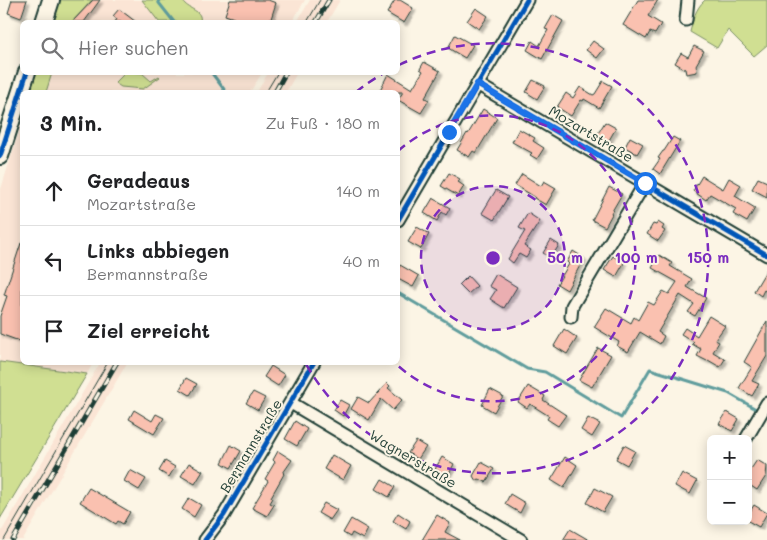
<!DOCTYPE html>
<html lang="de">
<head>
<meta charset="utf-8">
<style>
  body { margin:0; font-family:Mali,sans-serif; background:#f2f2f2; color:#202124 }
  .controls { position:absolute; right:15px; bottom:15px; display:grid; overflow:hidden; border-radius:8px; box-shadow:0 2px 12px #0003 }
  .controls button { width:45px; height:45px; display:grid; place-items:center; padding:0; border:0; border-bottom:1px solid #e0e0e0; background:#fff; color:#202124; font:25px sans-serif }
  .stop { position:absolute; width:15px; height:15px; margin:-11px; border:4px solid #1a73e8; border-radius:50%; background:#fff }
  .stop.end { background:#1a73e8; border-color:#fff; box-shadow:0 1px 5px #0008 }
  .list { margin:0; padding:0; list-style:none }
  h2 { display:flex; justify-content:space-between; align-items:center; height:65px; margin:0; padding:0 20px; font-size:21px }
  h2 small { font-size:16px; font-weight:400; color:#757577 }
  .list li { display:grid; grid-template-columns:32px 1fr auto; gap:15px; align-items:center; box-sizing:border-box; height:70px; padding:0 20px; border-top:1px solid #e0e0e0 }
  .list b { display:block; font-size:19px; white-space:nowrap }
  .list p { margin:0; font-size:16px; white-space:nowrap; color:#757577 }
  .list em { font-size:16px; font-style:normal; color:#757577 }
  .icon { flex:none; width:28px; height:28px; fill:none; stroke:currentColor; stroke-width:2; stroke-linecap:round; stroke-linejoin:round }
  .map { position:relative; flex:none; width:767px; height:540px; overflow:hidden }
  .search { position:absolute; background:#fff; box-shadow:0 2px 12px #0003; left:20px; top:20px; width:380px; height:55px; display:flex; align-items:center; gap:12px; box-sizing:border-box; padding:0 18px; border-radius:8px; color:#757577; font-size:19px }
  .panel { position:absolute; background:#fff; box-shadow:0 2px 12px #0003; left:20px; top:90px; width:380px; height:275px; border-radius:8px }
  .map>svg:first-child { display:block }
</style>
</head>
<body>
<div class="map">
<svg width="767" height="540" viewBox="0 0 767 540">
  <defs>
    <filter id="shadow"><feDropShadow dx="3" dy="3" stdDeviation="1" flood-color="#0004"/></filter>
  </defs>
  <rect width="100%" height="100%" fill="#fcf5e5"/>
  <filter id="ink" filterUnits="userSpaceOnUse"><feTurbulence type="fractalNoise" baseFrequency=".02" numOctaves="2"/><feDisplacementMap in="SourceGraphic" scale="10" xChannelSelector="R" yChannelSelector="G"/><feConvolveMatrix kernelMatrix="1 2 1 2 8 2 1 2 1" color-interpolation-filters="sRGB"/></filter>
  <g filter="url(#ink)">
    <g fill="#fbe5d5">
      <polygon points="62,0 305,0 292,22 55,22"/>
      <polygon points="310,0 340,0 327,22 297,22"/>
      <polygon points="38,73 262,73 250,92 32,92"/>
      <polygon points="268,73 268,72 297,73 286,92 257,92"/>
      <polygon points="22,122 22,362 93,363 87,374 0,363 0,192"/>
      <polygon points="100,363 127,363 23,540 0,540 0,534"/>
    </g>
    <g fill="#d0df92" stroke="#788e63">
      <polygon points="55,0 92,0 72,22 48,22"/>
      <path d="M142 0H182C188 11 203 9 200 22H159Z"/>
      <path d="M705 0H767V45L754 56 728 30 717 48 690 32C693 20 695 9 705 0Z"/>
      <polygon points="126,72 142,73 151,81 159,76 160,77 143,89 121,87 115,83"/>
      <polygon points="31,73 52,73 46,92 25,92"/>
      <polygon points="0,362 87,374 0,519"/>
    </g>
    <g fill="none" stroke-linecap="round" stroke-linejoin="round">
      <g stroke="#609d9d" stroke-width="3">
        <polyline points="158,0 159,3 174,22"/>
        <polyline points="211,72 226,92"/>
        <polyline points="398,293 527,369 545,372 621,418 650,369 728,393 756,409"/>
      </g>
    </g>
    <g fill="#fac1b0" stroke="#1f3d34" filter="url(#shadow)">
      <polygon points="12,0 27,0 21,18 8,13"/>
      <polygon points="93,0 100,0 84,22 72,22"/>
      <polygon points="230,0 268,0 276,3 270,22 233,22 234,18 225,15"/>
      <polygon points="395,0 400,0 413,8 404,23 387,13"/>
      <polygon points="638,0 658,0 648,16 661,24 655,34 650,32 646,39 623,25"/>
      <polygon points="476,8 488,16 479,29 467,21"/>
      <polygon points="119,9 136,22 115,22 117,19 113,16"/>
      <polygon points="553,15 563,21 542,59 527,50 532,41 539,46 548,30 545,29"/>
      <polygon points="455,35 473,45 465,58 448,48"/>
      <polygon points="593,41 604,49 597,58 586,50"/>
      <polygon points="694,46 704,51 696,65 697,72 686,74 685,69 675,63 681,53 688,57"/>
      <polygon points="424,62 440,71 425,98 429,100 421,113 398,100 403,92 379,92 388,74 412,89 423,71 420,69"/>
      <polygon points="533,80 545,86 537,99 526,92"/>
      <polygon points="603,81 612,86 599,108 584,99 583,101 581,100 571,116 557,107 566,93 573,98 580,87 593,95 595,94"/>
      <polygon points="483,109 497,118 476,153 473,151 469,157 457,150 467,133 468,134"/>
      <polygon points="605,122 616,128 608,142 597,135"/>
      <polygon points="519,129 535,138 533,141 544,148 537,159 530,155 532,153 512,142"/>
      <polygon points="630,137 643,144 637,154 625,147"/>
      <polygon points="673,137 680,141 660,174 653,169 660,159 658,158 663,151 664,151"/>
      <polygon points="449,173 460,179 458,182 464,186 458,196 441,186"/>
      <polygon points="522,174 541,186 544,181 556,188 546,205 534,198 535,197 515,185"/>
      <polygon points="702,176 723,189 729,178 741,185 735,196 755,208 747,222 733,214 736,209 710,194 706,200 693,191"/>
      <polygon points="758,178 767,182 767,197 752,189"/>
      <polygon points="609,187 622,194 611,213 612,214 605,227 592,220"/>
      <polygon points="496,190 508,197 494,220 482,213"/>
      <polygon points="433,198 450,208 446,215 442,212 437,221 424,213"/>
      <polygon points="528,213 540,221 524,246 531,250 526,258 519,254 513,263 508,259 525,231 519,228"/>
      <polygon points="658,222 664,226 662,229 665,231 658,241 647,234 653,224 656,225"/>
      <polygon points="417,227 429,234 421,249 408,242"/>
      <polygon points="551,240 559,245 551,258 543,253"/>
      <polygon points="21,243 22,243 22,342 0,334 0,316 7,296 4,295"/>
      <polygon points="573,251 584,258 567,290 557,284 569,264 567,262"/>
      <polygon points="659,255 672,263 670,266 692,279 687,287 706,298 695,316 688,312 694,304 680,295 658,332 664,336 660,344 640,332 628,352 617,346 619,342 594,327 606,308 631,323 634,317 638,320 648,302 654,305 663,291 669,294 677,282 652,268"/>
      <polygon points="613,256 624,263 616,277 604,270"/>
      <polygon points="400,265 419,276 413,287 398,279 398,270"/>
      <polygon points="767,269 767,292 764,290 761,296 754,291"/>
      <polygon points="496,274 517,287 504,308 490,299 496,290 489,286"/>
      <polygon points="468,276 477,286 468,294 459,285"/>
      <polygon points="709,316 725,326 715,340 719,342 713,352 725,359 720,367 708,360 707,361 697,356 701,349 692,344 694,342 681,334 685,328 697,336"/>
      <polygon points="767,321 767,356 752,381 759,384 752,396 739,388 752,367 744,362"/>
      <polygon points="564,329 577,338 567,354 554,346"/>
      <polygon points="598,348 611,355 592,387 579,380"/>
      <polygon points="271,366 285,375 278,386 264,377"/>
      <polygon points="186,378 197,384 190,395 180,389"/>
      <polygon points="387,383 390,386 388,388 402,400 393,410 381,399 369,420 351,409 358,397 369,403"/>
      <polygon points="528,386 545,396 543,400 566,415 558,426 547,419 549,416 530,404 527,408 518,402"/>
      <polygon points="490,389 503,396 494,412 482,405"/>
      <polygon points="253,392 265,398 258,410 246,403"/>
      <polygon points="340,400 349,405 343,416 334,410"/>
      <polygon points="134,410 152,421 156,414 164,418 154,434 129,419"/>
      <polygon points="727,412 739,419 732,431 719,424"/>
      <polygon points="588,418 600,424 592,437 581,430"/>
      <polygon points="295,421 307,429 297,446 285,439"/>
      <polygon points="416,441 426,447 418,459 408,453"/>
      <polygon points="231,445 241,451 231,468 222,463"/>
      <polygon points="624,445 635,451 627,465 616,459"/>
      <polygon points="278,451 292,460 283,473 284,474 271,497 273,498 270,503 274,505 267,516 252,508 268,481 265,479 275,462 273,460"/>
      <polygon points="332,455 351,466 343,480 324,469"/>
      <polygon points="442,457 454,464 450,472 447,476 435,469"/>
      <polygon points="565,457 577,465 564,488 551,480"/>
      <polygon points="757,460 767,466 766,476 757,490 748,484 748,467 751,469"/>
      <polygon points="165,461 175,467 169,477 159,471"/>
      <polygon points="481,462 494,469 486,482 479,479 476,481 473,476"/>
      <polygon points="189,463 203,471 195,484 181,476"/>
      <polygon points="130,470 146,479 139,490 124,481"/>
      <polygon points="682,473 697,481 690,494 675,486"/>
      <polygon points="382,479 395,487 389,497 376,489"/>
      <polygon points="89,488 130,512 123,524 118,521 116,524 80,502"/>
      <polygon points="595,488 612,497 603,512 587,503"/>
      <polygon points="510,494 525,503 520,513 505,504"/>
      <polygon points="189,498 201,505 194,517 182,509"/>
      <polygon points="324,503 337,510 330,520 318,513"/>
      <polygon points="754,505 767,513 759,527 748,521 748,515"/>
      <polygon points="398,513 410,521 406,529 393,521"/>
      <polygon points="437,515 450,523 445,532 460,540 422,540"/>
      <polygon points="351,519 368,529 363,539 352,533 350,537 343,533"/>
      <polygon points="570,529 589,540 563,540"/>
    </g>
    <g fill="none" stroke-linecap="round" stroke-linejoin="round">
      <defs>
        <g id="street">
          <polyline points="686,20 688,0"/>
          <polyline points="477,84 767,255"/>
          <polyline points="398,220 527,0"/>
          <polyline points="571,317 572,306 645,183"/>
          <polyline points="291,403 521,540"/>
          <polyline points="746,439 767,403"/>
          <polyline points="205,540 224,515 314,362"/>
        </g>
        <g id="secondary">
          <polyline points="44,22 51,0"/>
          <polyline points="0,156 27,72"/>
        </g>
      </defs>
      <use href="#street" stroke="#1f3d34" stroke-width="15"/>
      <use href="#secondary" stroke="#1f3d34" stroke-width="20"/>
      <use href="#street" stroke="#fcf5e5" stroke-width="11"/>
      <use href="#secondary" stroke="#fcf5e5" stroke-width="16"/>
      <g stroke="#1f3d34" stroke-width="1">
        <polyline points="307,22 320,0"/>
        <polyline points="266,92 278,72"/>
        <polyline points="4,540 108,362"/>
      </g>
      <defs>
        <g id="rail">
          <polyline points="316,22 329,0"/>
          <polyline points="275,92 286,72"/>
          <polyline points="13,540 117,362"/>
        </g>
      </defs>
      <use href="#rail" stroke="#1f3d34" stroke-width="5"/>
      <use href="#rail" stroke="#fcf5e5" stroke-width="3" stroke-dasharray="9" stroke-linecap="butt"/>
      <defs>
        <g id="cycleway">
          <polyline points="477,84 767,255"/>
          <polyline points="0,156 27,72"/>
          <polyline points="398,220 527,0"/>
          <polyline points="205,540 224,515 314,362"/>
        </g>
      </defs>
      <use href="#cycleway" stroke="#fcf5e5" stroke-width="8"/>
      <use href="#cycleway" stroke="#0057b8" stroke-width="5"/>
    </g>
  </g>
  <g fill="none" stroke-linecap="round" stroke-linejoin="round" filter="url(#ink)">
    <polyline stroke="#1a73e8" stroke-width="6" points="449,132 477,84 645,183"/>
  </g>
  <circle cx="493" cy="258" r="72" fill="#7b2cbf" fill-opacity=".12"/>
  <g fill="none" stroke="#7b2cbf" stroke-width="2.5" stroke-dasharray="9 6">
    <circle cx="493" cy="258" r="72"/>
    <path d="M398 151A143 143 0 1 1 395 363"/>
    <path d="M356 92A215 215 0 0 1 384 73M399 65A215 215 0 1 1 306 364"/>
  </g>
  <g text-anchor="middle" stroke-width="4" stroke-linejoin="round" paint-order="stroke">
    <g font-size="14" fill="#1f3d34" stroke="#fcf5e5">
      <text transform="translate(591 134) rotate(31)" y="5">Mozartstraße</text>
      <text transform="translate(251 446) rotate(-59)" y="5">Bermannstraße</text>
      <text transform="translate(413 459) rotate(31)" y="5">Wagnerstraße</text>
    </g>
  </g>
  <circle cx="493" cy="258" r="8" fill="#7b2cbf" stroke="#fcf5e5" stroke-width="2.5"/>
  <g font-size="15" text-anchor="middle" font-weight="bold" fill="#7b2cbf" stroke="#fcf5e5" stroke-width="4" stroke-linejoin="round" paint-order="stroke">
    <text x="565" y="263">50 m</text>
    <text x="636" y="263">100 m</text>
    <text x="708" y="263">150 m</text>
  </g>
</svg>
<div class="controls">
<button>+</button>
<button>−</button>
</div>
<div class="stop" style="left:645px;top:183px"></div>
<div class="stop end" style="left:449px;top:132px"></div>
<div class="search"><svg class="icon" aria-label="search" viewBox="0 0 24 24"><circle cx="10" cy="10" r="6"/><path d="M15 15l6 6"/></svg>Hier suchen</div>
<section class="panel">
<h2>3 Min.<small>Zu Fuß · 180 m</small></h2>
<ul class="list">
<li><svg class="icon" aria-label="ahead" viewBox="0 0 24 24"><path d="M12 20V5M6 11l6-6 6 6"/></svg><div><b>Geradeaus</b><p>Mozartstraße</p></div><em>140 m</em></li>
<li><svg class="icon" aria-label="left" viewBox="0 0 24 24"><path d="M17 20v-9H6M10 6l-5 5 5 5"/></svg><div><b>Links abbiegen</b><p>Bermannstraße</p></div><em>40 m</em></li>
<li><svg class="icon" aria-label="arrive" viewBox="0 0 24 24"><path d="M6 21V4h12l-3 4 3 4H6"/></svg><div><b>Ziel erreicht</b></div></li>
</ul>
</section>
</div>
</body>
</html>
